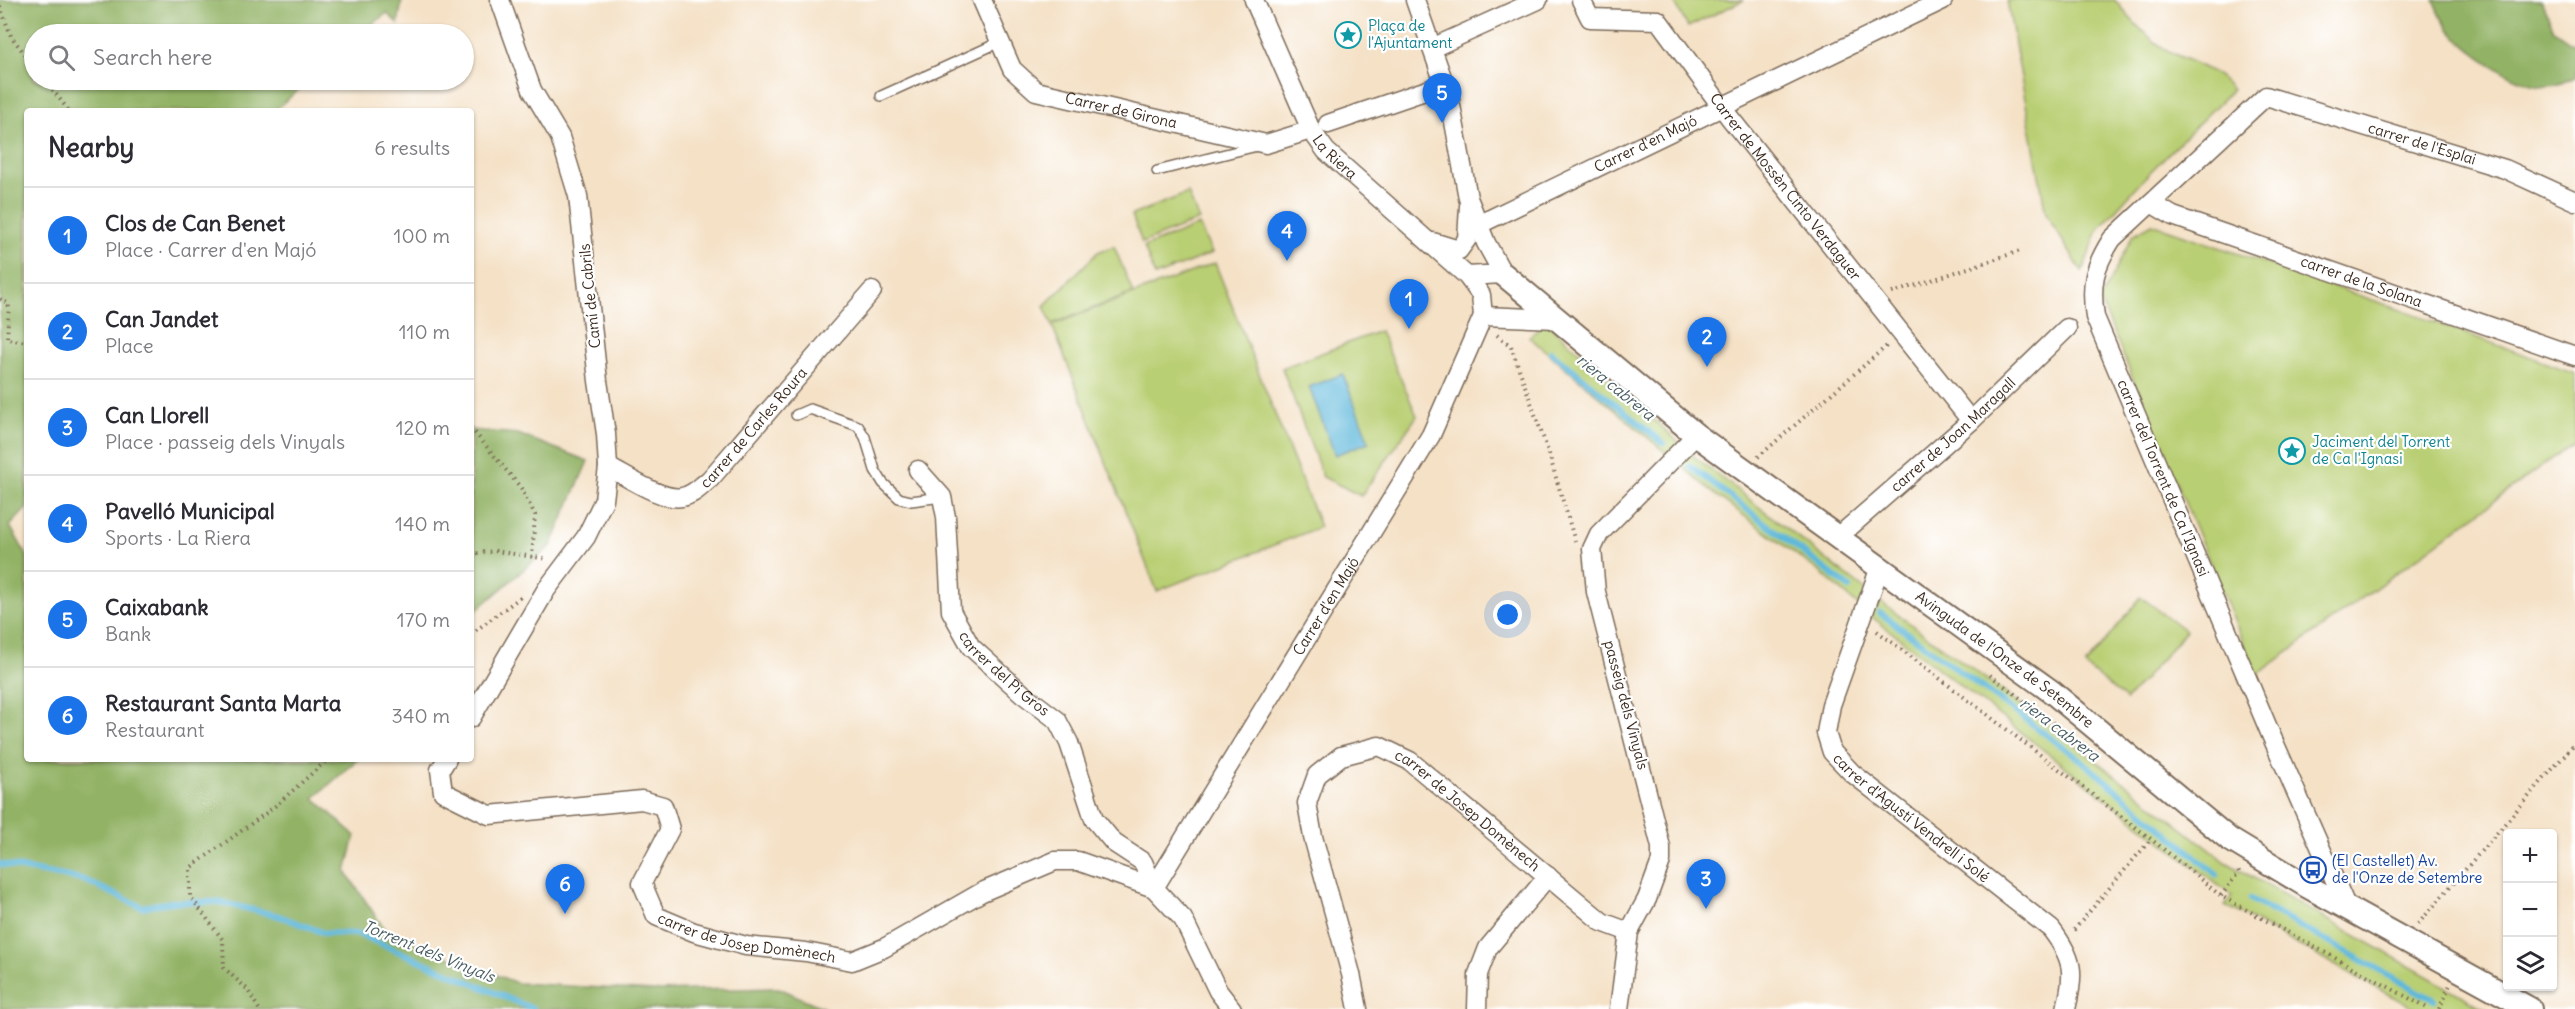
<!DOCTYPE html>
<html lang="en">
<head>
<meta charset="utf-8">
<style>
  body { margin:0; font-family:Delius,sans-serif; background:#f2f2f3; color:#2b2b33 }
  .controls { position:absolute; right:18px; bottom:18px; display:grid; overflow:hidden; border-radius:6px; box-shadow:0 2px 4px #0004 }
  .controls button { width:54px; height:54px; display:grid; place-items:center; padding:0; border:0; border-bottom:2px solid #e1e1e2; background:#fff; color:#2b2b33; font:30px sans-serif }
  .you { position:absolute; left:1508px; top:615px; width:21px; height:21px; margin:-15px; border:4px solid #fff; border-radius:50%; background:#1a73e8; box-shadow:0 0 0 9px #1a73e833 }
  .badge { display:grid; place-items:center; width:39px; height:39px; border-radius:50%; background:#1a73e8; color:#fff; font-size:20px; font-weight:700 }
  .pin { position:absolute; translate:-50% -50px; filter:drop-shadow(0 2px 3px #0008) }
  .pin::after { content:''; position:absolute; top:32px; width:21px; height:18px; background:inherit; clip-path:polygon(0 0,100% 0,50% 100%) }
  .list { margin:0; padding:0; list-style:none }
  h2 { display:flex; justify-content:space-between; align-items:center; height:78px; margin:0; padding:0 24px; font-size:26px }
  h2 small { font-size:20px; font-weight:400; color:#7c7c81 }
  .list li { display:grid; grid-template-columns:39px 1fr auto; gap:18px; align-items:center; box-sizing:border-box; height:96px; padding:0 24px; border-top:2px solid #e1e1e2 }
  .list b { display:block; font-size:22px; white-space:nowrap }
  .list p { margin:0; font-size:20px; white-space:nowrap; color:#7c7c81 }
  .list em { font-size:20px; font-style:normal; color:#7c7c81 }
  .icon { flex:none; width:33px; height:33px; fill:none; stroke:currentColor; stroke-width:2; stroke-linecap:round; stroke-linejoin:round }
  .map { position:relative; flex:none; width:2575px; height:1009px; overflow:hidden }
  .search { position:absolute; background:#fff; box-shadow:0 2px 4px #0004; left:24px; top:24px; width:450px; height:66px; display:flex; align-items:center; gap:15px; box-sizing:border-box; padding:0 21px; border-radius:33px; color:#7c7c81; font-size:22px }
  .panel { position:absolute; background:#fff; box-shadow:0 2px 4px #0004; left:24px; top:108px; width:450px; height:654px; border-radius:6px }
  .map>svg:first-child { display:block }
</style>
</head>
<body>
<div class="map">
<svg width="2575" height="1009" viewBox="0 0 2575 1009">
  <rect width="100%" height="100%" fill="#fff"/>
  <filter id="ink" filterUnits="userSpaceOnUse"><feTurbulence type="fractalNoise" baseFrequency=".0167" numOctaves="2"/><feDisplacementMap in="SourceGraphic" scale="12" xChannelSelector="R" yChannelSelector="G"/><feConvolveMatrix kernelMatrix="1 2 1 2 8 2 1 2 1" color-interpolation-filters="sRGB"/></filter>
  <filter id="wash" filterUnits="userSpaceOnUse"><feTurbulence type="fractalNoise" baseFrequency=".008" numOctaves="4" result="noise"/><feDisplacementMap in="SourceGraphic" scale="24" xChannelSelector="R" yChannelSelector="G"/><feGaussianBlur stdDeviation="1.35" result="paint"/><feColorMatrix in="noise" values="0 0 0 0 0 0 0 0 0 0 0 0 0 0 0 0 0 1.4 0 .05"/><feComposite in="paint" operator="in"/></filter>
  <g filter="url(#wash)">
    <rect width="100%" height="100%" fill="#f4e1c6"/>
    <g fill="#b9cf73" stroke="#7a7c48" stroke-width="1.5">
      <polygon points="1673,0 1744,0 1688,27"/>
      <path d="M2007 0H2115C2129 18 2146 37 2165 49 2188 63 2216 67 2232 90L2149 173 2098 230 2082 272 2046 214Z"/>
      <polygon points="1188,193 1199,220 1142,243 1132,215"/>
      <polygon points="2152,224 2384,304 2575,373 2575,442 2257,675 2100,300 2133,235"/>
      <polygon points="1199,225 1212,253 1155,276 1144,247"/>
      <polygon points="1114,246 1133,293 1052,324 1044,306 1098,252"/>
      <polygon points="1215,263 1320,527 1157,591 1052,325"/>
      <polygon points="1545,321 1695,457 1886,606 2064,736 2226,862 2485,1009 2415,1009 2225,905 2232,896 1872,617 1821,573 1712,492 1529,337"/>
      <polygon points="1380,331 1417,416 1361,496 1323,477 1282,368"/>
      <polygon points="2141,597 2186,631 2126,700 2085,666"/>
    </g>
    <g fill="#92b265" stroke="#666e42" stroke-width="1.5">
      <polygon points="0,0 402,0 398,24 387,13 361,34 34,34 34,80 310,80 274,111 27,111 27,508 10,526 27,556 27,759 358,759 314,798 355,836 346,872 387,933 517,983 654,991 779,988 826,1009 0,1009"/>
      <path d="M2434 0H2541L2554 30 2575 45V77C2565 82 2555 87 2544 86 2514 84 2468 52 2449 29 2442 21 2438 10 2434 0Z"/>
      <polygon points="471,430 518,434 588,461 551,546 471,615"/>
    </g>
    <polygon fill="#5eb8db" stroke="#4c717c" stroke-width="1.5" points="1343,374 1369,442 1335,455 1309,387"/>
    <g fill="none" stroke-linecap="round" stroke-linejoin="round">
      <g stroke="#5eb8db" stroke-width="6">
        <polyline points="1551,352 1663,443"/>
        <polyline points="1690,466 1850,588"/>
        <polyline points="1880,613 2081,760 2217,875"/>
        <polyline points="0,864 84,880 142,907 172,902 219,902 279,916 324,933 358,934 533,1009"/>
        <polyline points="2250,899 2434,1000"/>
      </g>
    </g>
  </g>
  <g filter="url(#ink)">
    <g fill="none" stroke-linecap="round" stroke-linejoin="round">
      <defs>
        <g id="service">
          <polyline points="881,96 1000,42"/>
          <polyline points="1157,171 1257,146"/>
          <polyline points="796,415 810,409 858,426 865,437 875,470 883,483 899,498 911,501 942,497"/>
        </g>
        <g id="minor">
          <path id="s1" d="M982 0 1012 69 1036 91 1266 144 1311 130"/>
          <path id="s2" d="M1254 0 1311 130 1326 151 1467 276 1481 295 1483 316"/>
          <polyline points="1415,0 1450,100 1468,198 1486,243 1503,274 1467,276"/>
          <path id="s3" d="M1581 0 1590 18 1658 20 1730 118 1971 421"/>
          <polyline points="1432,48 1538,0"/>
          <polyline points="1328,124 1445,84"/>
          <path id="s4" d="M2151 203 2173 216 2575 356"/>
          <path id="s5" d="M1480 224 1943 0"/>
          <polyline points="1433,242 1459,250 1467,239 1469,206"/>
          <polyline points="1483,316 1557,319"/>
          <path id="s6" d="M608 467C626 476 662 501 682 497 694 495 701 486 710 479L872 291"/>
          <path id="s7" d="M918 470 942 497 946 517 951 611 971 647 1023 694 1057 720 1069 743 1094 819 1114 843 1143 862 1154 888"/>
          <path id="s8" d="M1838 537 1971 421 2067 328"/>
          <path id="s9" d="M1880 567 1831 705 1826 733 1832 752 1852 773 2051 929C2074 959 2075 973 2066 1009"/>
          <polyline points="471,718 546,590 586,537 604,500 608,467 606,434 598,381 578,196 560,137 532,90 500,0"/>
          <path id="s10" d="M447 759 440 770 443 792 489 815 642 800 663 806 670 829 642 883 656 916 694 932 746 946 806 952 852 961 884 948 982 892 1055 861H1078L1154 888 1183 919 1218 991 1232 1009"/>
          <path id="s11" d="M1154 888 1431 435 1483 316"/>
          <path id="s12" d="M2347 908 2271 735 2095 317C2090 284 2094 267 2112 239L2266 96 2505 169 2575 201"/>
          <path id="s13" d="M1358 1009 1351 974 1313 837 1307 803 1317 775 1341 756 1379 746 1410 761 1602 922 1629 932"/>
          <polyline points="1477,1009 1478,974 1488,948 1548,876"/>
          <polyline points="1619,1009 1629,932 1647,899 1661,861 1661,847 1596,592 1592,549 1599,534 1696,435"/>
        </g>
        <g id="tertiary">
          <path id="s14" d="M1503 274 1696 435 2052 692 2229 839 2305 885 2530 1009"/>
        </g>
      </defs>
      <use href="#service" stroke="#7c6a59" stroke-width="12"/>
      <use href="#minor" stroke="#7c6a59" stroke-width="21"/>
      <use href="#tertiary" stroke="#7c6a59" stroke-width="26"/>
      <g stroke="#7c6a59" stroke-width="4" stroke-dasharray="1.5 4.5" stroke-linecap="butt">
        <polyline points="0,6 11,36 34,66"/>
        <polyline points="45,80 69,111"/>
        <polyline points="1892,293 2023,250"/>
        <polyline points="0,299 9,304 7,339 27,342"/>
        <polyline points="1497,335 1511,346 1549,454 1575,541"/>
        <polyline points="471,428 521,488 535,515 532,557"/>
        <polyline points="1758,457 1889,344"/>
        <polyline points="471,554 495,551 547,559"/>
        <polyline points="1877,631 2151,839 2221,896 2429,1009"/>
        <polyline points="471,634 522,596"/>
        <polyline points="1990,675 2058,727"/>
        <polyline points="2221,896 2239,872 2237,867"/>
        <polyline points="2418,924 2575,743"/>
        <polyline points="2074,930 2151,839"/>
        <polyline points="259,1009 247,989 224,968 223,940 190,896 190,868 273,808 328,759"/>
        <polyline points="2439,1009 2450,985"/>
      </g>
      <use href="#service" stroke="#fff" stroke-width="9"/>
      <use href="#minor" stroke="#fff" stroke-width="18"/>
      <use href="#tertiary" stroke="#fff" stroke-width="22"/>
    </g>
  </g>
  <defs>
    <symbol id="sight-ring" viewBox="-11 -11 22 22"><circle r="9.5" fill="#fff" stroke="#0f9aa8" stroke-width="1.5"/><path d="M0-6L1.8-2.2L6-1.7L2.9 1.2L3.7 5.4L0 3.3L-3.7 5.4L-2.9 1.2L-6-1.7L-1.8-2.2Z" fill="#0f9aa8"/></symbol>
    <symbol id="bus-ring" viewBox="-11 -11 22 22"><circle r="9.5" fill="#fff" stroke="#1a4fb4" stroke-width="1.5"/><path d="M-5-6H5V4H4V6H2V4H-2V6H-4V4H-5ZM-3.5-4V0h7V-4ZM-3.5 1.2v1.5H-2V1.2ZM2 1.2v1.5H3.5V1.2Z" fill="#1a4fb4"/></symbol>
  </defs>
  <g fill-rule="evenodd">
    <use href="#sight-ring" x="1333" y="20" width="30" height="30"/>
    <use href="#sight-ring" x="2277" y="436" width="30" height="30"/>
    <use href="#bus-ring" x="2298" y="855" width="30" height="30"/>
  </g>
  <g text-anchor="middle" stroke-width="4.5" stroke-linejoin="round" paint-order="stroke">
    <g font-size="15" fill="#0d838f" stroke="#fff" text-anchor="start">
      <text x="1368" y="31">Plaça de<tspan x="1368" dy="17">l'Ajuntament</tspan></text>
      <text x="2312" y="447">Jaciment del Torrent<tspan x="2312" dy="17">de Ca l'Ignasi</tspan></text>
    </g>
    <g font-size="15" fill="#3b2a1e" stroke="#fff">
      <text dy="5" stroke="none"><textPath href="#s1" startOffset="195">Carrer de Girona</textPath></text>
      <text dy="5" stroke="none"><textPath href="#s12" startOffset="1098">carrer de l'Esplai</textPath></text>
      <text dy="5" stroke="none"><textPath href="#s5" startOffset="184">Carrer d'en Majó</textPath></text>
      <text dy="5" stroke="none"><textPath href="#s2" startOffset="178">La Riera</textPath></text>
      <text dy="5" stroke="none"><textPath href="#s3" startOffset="298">Carrer de Mossèn Cinto Verdaguer</textPath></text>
      <text dy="5" stroke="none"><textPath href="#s4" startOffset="225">carrer de la Solana</textPath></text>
      <text transform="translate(590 296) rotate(-96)" y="5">Camí de Cabrils</text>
      <text dy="5" stroke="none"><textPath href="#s6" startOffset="182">carrer de Carles Roura</textPath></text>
      <text dy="5" stroke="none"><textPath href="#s8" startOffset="154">carrer de Joan Maragall</textPath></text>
      <text transform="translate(2163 478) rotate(67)" y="5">carrer del Torrent de Ca l'Ignasi</text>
      <text dy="5" stroke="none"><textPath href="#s11" startOffset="330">Carrer d'en Majó</textPath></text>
      <text dy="5" stroke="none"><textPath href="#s14" startOffset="633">Avinguda de l'Onze de Setembre</textPath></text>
      <text dy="5" stroke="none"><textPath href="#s7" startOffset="234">carrer del Pi Gros</textPath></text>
      <text transform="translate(1626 705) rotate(75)" y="5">passeig dels Vinyals</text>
      <text dy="5" stroke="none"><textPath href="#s13" startOffset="422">carrer de Josep Domènech</textPath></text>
      <text dy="5" stroke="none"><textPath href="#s9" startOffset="298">carrer d'Agustí Vendrell i Solé</textPath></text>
      <text dy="5" stroke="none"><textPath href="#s10" startOffset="477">carrer de Josep Domènech</textPath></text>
    </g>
    <g font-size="15" fill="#164399" stroke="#fff" text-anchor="start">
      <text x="2332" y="866">(El Castellet) Av.<tspan x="2332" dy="17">de l'Onze de Setembre</tspan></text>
    </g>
    <g font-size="16" font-style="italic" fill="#475c60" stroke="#fff">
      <text transform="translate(1616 387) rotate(39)" y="6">riera cabrera</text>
      <text transform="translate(2060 729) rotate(37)" y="6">riera cabrera</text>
      <text transform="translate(429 951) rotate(22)" y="6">Torrent dels Vinyals</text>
    </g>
  </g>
</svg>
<div class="controls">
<button>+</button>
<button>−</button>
<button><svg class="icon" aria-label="layers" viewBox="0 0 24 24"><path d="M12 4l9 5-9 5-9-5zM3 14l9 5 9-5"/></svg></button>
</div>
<div class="you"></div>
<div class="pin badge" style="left:1409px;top:329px">1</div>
<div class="pin badge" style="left:1707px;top:367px">2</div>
<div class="pin badge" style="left:1706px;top:909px">3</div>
<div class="pin badge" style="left:1287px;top:261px">4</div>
<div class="pin badge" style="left:1442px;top:123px">5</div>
<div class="pin badge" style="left:565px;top:914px">6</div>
<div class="search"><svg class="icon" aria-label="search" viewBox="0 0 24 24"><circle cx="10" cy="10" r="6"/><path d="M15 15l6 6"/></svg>Search here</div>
<section class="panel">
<h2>Nearby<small>6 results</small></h2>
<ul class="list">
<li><span class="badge">1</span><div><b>Clos de Can Benet</b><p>Place · Carrer d'en Majó</p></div><em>100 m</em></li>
<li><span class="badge">2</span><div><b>Can Jandet</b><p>Place</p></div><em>110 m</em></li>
<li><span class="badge">3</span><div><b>Can Llorell</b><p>Place · passeig dels Vinyals</p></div><em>120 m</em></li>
<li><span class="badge">4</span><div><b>Pavelló Municipal</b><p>Sports · La Riera</p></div><em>140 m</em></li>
<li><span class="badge">5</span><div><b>Caixabank</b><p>Bank</p></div><em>170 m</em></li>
<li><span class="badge">6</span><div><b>Restaurant Santa Marta</b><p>Restaurant</p></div><em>340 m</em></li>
</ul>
</section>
</div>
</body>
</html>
